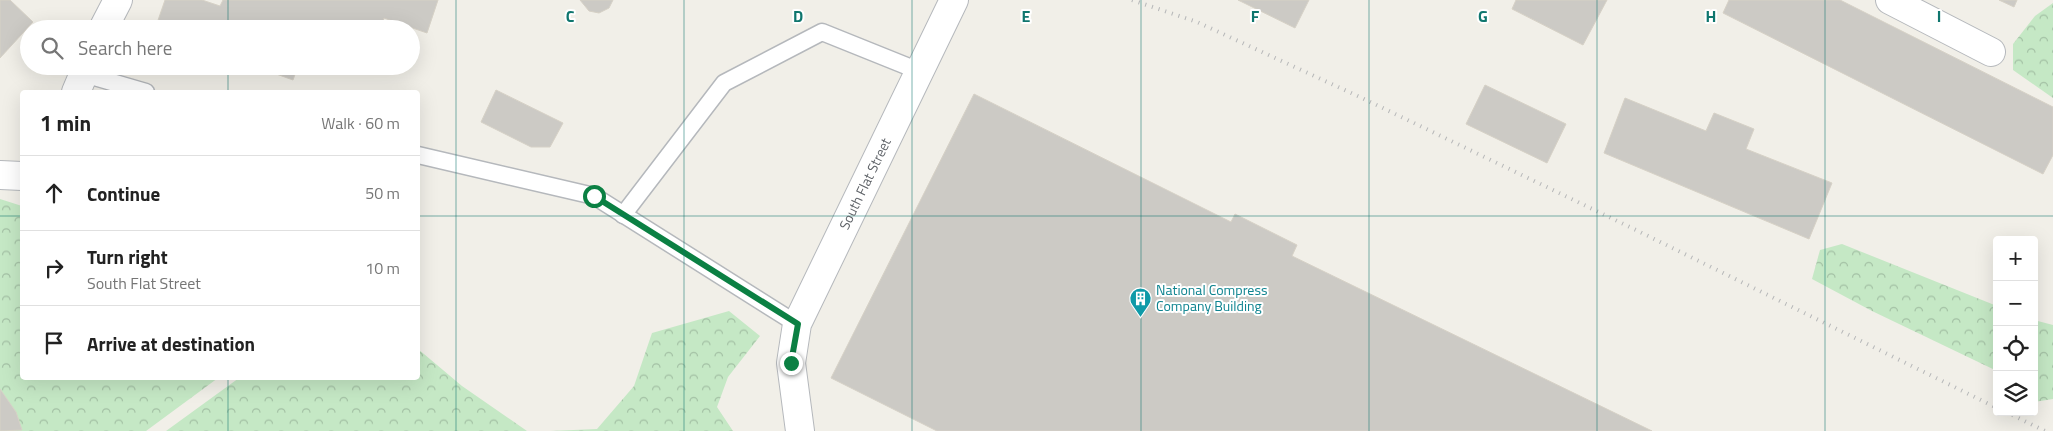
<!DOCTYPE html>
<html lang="en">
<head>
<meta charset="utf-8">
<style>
  body { margin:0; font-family:"Titillium Web",sans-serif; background:#f6f6f6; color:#222 }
  .controls { position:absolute; right:15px; bottom:15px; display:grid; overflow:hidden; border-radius:5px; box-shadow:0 5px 20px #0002 }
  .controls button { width:45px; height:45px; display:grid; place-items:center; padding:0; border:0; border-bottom:1px solid #e0e0e0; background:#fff; color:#222; font:25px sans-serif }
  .stop { position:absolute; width:15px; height:15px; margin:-11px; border:4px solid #0b8043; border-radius:50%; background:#fff }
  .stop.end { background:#0b8043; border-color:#fff; box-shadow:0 1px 5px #0008 }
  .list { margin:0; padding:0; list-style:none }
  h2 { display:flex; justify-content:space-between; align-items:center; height:65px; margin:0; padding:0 20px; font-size:21px }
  h2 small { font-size:16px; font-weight:400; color:#767676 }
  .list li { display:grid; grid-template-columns:32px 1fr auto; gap:15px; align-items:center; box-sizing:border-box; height:75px; padding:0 20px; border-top:1px solid #e0e0e0 }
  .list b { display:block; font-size:19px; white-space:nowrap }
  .list p { margin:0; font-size:16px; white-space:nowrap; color:#767676 }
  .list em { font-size:16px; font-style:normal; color:#767676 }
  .icon { flex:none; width:28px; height:28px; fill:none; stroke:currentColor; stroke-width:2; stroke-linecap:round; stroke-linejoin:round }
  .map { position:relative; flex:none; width:2053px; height:431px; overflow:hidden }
  .search { position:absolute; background:#fff; box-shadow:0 5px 20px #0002; left:20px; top:20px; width:400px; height:55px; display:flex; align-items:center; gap:12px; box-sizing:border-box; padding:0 18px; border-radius:28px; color:#767676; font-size:19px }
  .panel { position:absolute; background:#fff; box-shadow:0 5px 20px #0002; left:20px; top:90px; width:400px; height:290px; border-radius:5px }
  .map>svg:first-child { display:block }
</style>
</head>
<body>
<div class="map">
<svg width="2053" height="431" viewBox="0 0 2053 431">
  <defs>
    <pattern id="forest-crowns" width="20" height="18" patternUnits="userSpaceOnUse" patternTransform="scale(1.25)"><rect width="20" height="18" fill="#c5e8c5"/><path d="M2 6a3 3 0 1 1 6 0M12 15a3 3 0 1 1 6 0" fill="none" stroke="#a3c0a4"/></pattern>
  </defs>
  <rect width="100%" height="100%" fill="#f1efe8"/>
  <g fill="url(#forest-crowns)">
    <polygon points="2053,3 2053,98 2013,70 2013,44 2035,16"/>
    <polygon points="0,199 22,206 22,378 218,378 146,431 0,431"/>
    <polygon points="1842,244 1997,306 1997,371 1872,311 1812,279 1820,250"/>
    <polygon points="729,311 760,336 728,377 717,407 733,431 550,431 597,429 634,386 652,333"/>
    <polygon points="2034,320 2053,325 2053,399 2034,402"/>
    <polygon points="418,349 462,386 527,431 166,431 239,378 418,378"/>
  </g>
  <g fill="#cccac5" stroke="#d6d1c6">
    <polygon points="0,0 10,0 33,22 0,58"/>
    <polygon points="165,0 202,0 220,6 223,0 438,0 427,33 384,18 380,29 155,29"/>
    <polygon points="580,0 613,0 609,8 599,13 589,11"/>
    <polygon points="1238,0 1309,0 1295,28"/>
    <polygon points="1516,0 1607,0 1583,45 1512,9"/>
    <polygon points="1729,0 1840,0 2053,107 2053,155 2043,174 1723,13"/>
    <polygon points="1999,0 2017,0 2014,7"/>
    <polygon points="254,66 298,66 293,80"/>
    <polygon points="1485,85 1566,124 1547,163 1466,124"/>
    <polygon points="496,90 563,123 550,147 531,147 481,122"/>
    <polygon points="974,94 1231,222 1235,214 1297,245 1292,256 1652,431 937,431 831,378"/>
    <polygon points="1625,98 1706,131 1714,113 1754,129 1746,149 1832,183 1809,239 1604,153"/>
    <polygon points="0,389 16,412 22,430 0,431"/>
  </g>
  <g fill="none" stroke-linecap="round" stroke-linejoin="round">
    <defs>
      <g id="lane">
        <polyline points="84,74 146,92"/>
        <polyline points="418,155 594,196 797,324"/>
        <polyline points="623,215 724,83 822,32 919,71"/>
      </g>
      <g id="street">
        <polyline points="1890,0 1991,52"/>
        <polyline points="103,29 118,0"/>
        <polyline points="76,92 87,66"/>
        <polyline points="0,175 22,176"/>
        <path id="s1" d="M800 431 791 363 797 324 954 0"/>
      </g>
    </defs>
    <use href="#lane" stroke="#b5b8bc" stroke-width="19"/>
    <use href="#street" stroke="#b5b8bc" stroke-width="30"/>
    <use href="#lane" stroke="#fff" stroke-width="16"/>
    <use href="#street" stroke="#fff" stroke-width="28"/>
    <g stroke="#b6b7b8" stroke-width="4" stroke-dasharray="1 6" stroke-linecap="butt">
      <polyline points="1132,0 1197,22 1362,98 1638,231 1997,408"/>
      <polyline points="2006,412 2045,431"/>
    </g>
  </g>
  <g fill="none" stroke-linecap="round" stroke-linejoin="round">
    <polyline stroke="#0b8043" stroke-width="6" points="594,196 798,324 791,363"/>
  </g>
  <path fill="none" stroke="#0f766e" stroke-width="1" stroke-opacity="0.55" d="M228 0V29M456 0V431M684 0V431M912 0V431M1141 0V431M1369 0V431M1597 0V431M1825 0V431M228 66V92M0 216H22M418 216H2053M228 378V431"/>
  <defs>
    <symbol id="building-pin" viewBox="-11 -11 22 30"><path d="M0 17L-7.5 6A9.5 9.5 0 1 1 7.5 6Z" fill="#0f9aa8" stroke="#fff"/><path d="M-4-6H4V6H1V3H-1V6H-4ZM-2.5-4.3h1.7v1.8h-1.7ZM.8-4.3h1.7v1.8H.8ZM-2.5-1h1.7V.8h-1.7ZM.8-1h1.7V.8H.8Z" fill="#fff"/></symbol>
  </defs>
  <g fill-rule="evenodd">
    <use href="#building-pin" x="1128" y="286" width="25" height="34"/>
  </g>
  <g text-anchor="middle" stroke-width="4" stroke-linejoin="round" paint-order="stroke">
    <g font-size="14" fill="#5f6368" stroke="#fff">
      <text dy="5" stroke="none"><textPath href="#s1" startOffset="264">South Flat Street</textPath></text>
    </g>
    <g font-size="14" fill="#0d838f" stroke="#fff" text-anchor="start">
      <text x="1156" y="295">National Compress<tspan x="1156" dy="16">Company Building</tspan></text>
    </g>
  </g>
  <g font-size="16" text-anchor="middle" font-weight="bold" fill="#0f766e" stroke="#fff" stroke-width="4" stroke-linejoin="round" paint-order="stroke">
    <text x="570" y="22">C</text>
    <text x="798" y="22">D</text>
    <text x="1026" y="22">E</text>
    <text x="1255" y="22">F</text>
    <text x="1483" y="22">G</text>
    <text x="1711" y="22">H</text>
    <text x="1939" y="22">I</text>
  </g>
</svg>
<div class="controls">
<button>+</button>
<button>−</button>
<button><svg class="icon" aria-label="locate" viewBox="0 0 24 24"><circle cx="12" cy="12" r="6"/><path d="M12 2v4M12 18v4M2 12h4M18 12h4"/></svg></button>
<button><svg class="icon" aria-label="layers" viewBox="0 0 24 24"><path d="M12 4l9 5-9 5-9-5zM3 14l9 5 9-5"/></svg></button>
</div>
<div class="stop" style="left:594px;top:196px"></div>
<div class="stop end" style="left:791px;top:363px"></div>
<div class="search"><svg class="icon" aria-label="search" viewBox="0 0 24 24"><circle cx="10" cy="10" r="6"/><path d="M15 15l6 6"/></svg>Search here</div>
<section class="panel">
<h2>1 min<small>Walk · 60 m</small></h2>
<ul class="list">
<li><svg class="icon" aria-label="ahead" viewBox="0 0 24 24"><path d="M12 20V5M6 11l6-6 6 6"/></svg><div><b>Continue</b></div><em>50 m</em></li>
<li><svg class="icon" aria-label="right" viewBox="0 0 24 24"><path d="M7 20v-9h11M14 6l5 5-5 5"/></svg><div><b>Turn right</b><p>South Flat Street</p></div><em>10 m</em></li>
<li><svg class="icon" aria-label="arrive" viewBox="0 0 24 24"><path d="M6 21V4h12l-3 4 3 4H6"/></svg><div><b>Arrive at destination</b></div></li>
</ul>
</section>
</div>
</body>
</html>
